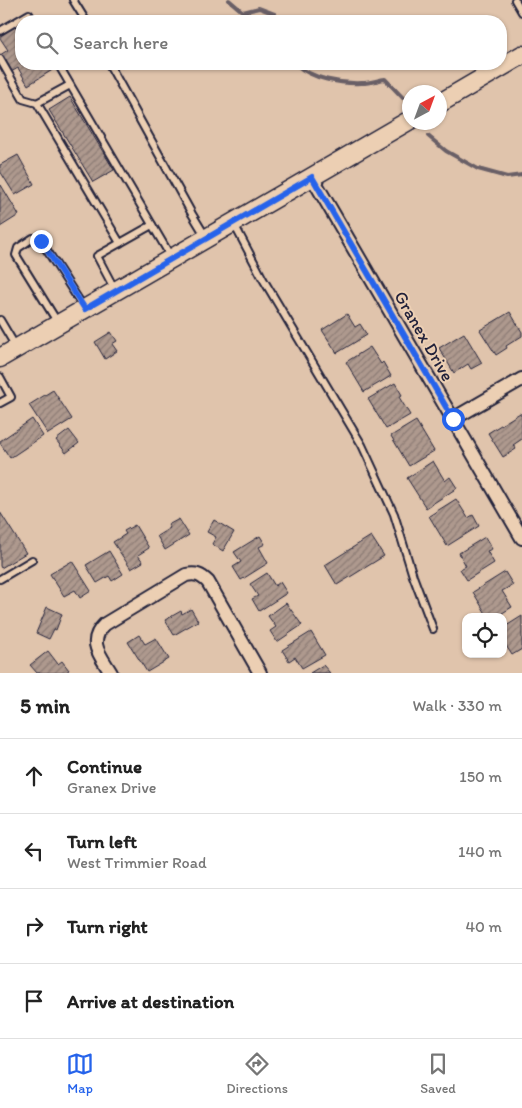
<!DOCTYPE html>
<html lang="en">
<head>
<meta charset="utf-8">
<style>
  body { margin:0; font-family:Itim,sans-serif; background:#f2f2f2; color:#222 }
  .controls { position:absolute; right:15px; bottom:15px; display:grid; overflow:hidden; border-radius:10px; box-shadow:0 1px 4px #0004 }
  .controls button { width:45px; height:45px; display:grid; place-items:center; padding:0; border:0; border-bottom:1px solid #e0e0e0; background:#fff; color:#222; font:25px sans-serif }
  .compass { position:absolute; left:402px; top:85px; width:45px; height:45px; border-radius:50%; background:#fff; box-shadow:0 1px 4px #0004; rotate:41deg }
  .stop { position:absolute; width:15px; height:15px; margin:-11px; border:4px solid #2563eb; border-radius:50%; background:#fff }
  .stop.end { background:#2563eb; border-color:#fff; box-shadow:0 1px 5px #0008 }
  .list { margin:0; padding:0; list-style:none }
  h2 { display:flex; justify-content:space-between; align-items:center; height:65px; margin:0; padding:0 20px; font-size:21px }
  h2 small { font-size:16px; font-weight:400; color:#767676 }
  .list li { display:grid; grid-template-columns:32px 1fr auto; gap:15px; align-items:center; box-sizing:border-box; height:75px; padding:0 20px; border-top:1px solid #e0e0e0 }
  .list b { display:block; font-size:19px; white-space:nowrap }
  .list p { margin:0; font-size:16px; white-space:nowrap; color:#767676 }
  .list em { font-size:16px; font-style:normal; color:#767676 }
  .icon { flex:none; width:28px; height:28px; fill:none; stroke:currentColor; stroke-width:2; stroke-linecap:round; stroke-linejoin:round }
  .map { position:relative; flex:none; width:522px; height:673px; overflow:hidden }
  .search { position:absolute; background:#fff; box-shadow:0 1px 4px #0004; left:15px; right:15px; top:15px; height:55px; display:flex; align-items:center; gap:12px; box-sizing:border-box; padding:0 18px; border-radius:20px; color:#767676; font-size:19px }
  .sheet { height:365px; background:#fff }
  nav { display:flex; justify-content:space-around; align-items:center; box-sizing:border-box; height:70px; border-top:1px solid #e0e0e0; background:#fff; font-size:14px; color:#767676 }
  nav a { display:grid; justify-items:center; gap:2px }
  nav .on { color:#2563eb }
  .map>svg:first-child { display:block }
</style>
</head>
<body>
<div class="map">
<svg width="522" height="673" viewBox="0 0 522 673">
  <defs>
    <pattern id="building-hatch" width="6" height="6" patternUnits="userSpaceOnUse" patternTransform="scale(1.25)"><rect width="6" height="6" fill="#ae998e"/><path d="M-1 1l2-2M0 6l6-6M5 7l2-2" fill="none" stroke="#8d7c75"/></pattern>
  </defs>
  <rect width="100%" height="100%" fill="#e0c4ac"/>
  <filter id="ink" filterUnits="userSpaceOnUse"><feTurbulence type="fractalNoise" baseFrequency=".02" numOctaves="2"/><feDisplacementMap in="SourceGraphic" scale="10" xChannelSelector="R" yChannelSelector="G"/><feConvolveMatrix kernelMatrix="1 2 1 2 8 2 1 2 1" color-interpolation-filters="sRGB"/></filter>
  <g filter="url(#ink)">
    <g fill="none" stroke-linecap="round" stroke-linejoin="round">
      <g stroke="#695f66" stroke-width="4">
        <polyline points="229,0 243,12 259,8 275,14 276,21"/>
        <path d="M296 64C311 79 341 84 362 83 370 83 378 80 385 79L403 98"/>
        <polyline points="428,136 446,151 478,169 507,177 522,175"/>
      </g>
    </g>
    <g fill="url(#building-hatch)" stroke="#22223b">
      <polygon points="21,22 21,64 51,64 54,69 28,85 18,68 11,72 0,55 8,50 0,38 0,36"/>
      <polygon points="70,97 114,170 93,182 49,110"/>
      <polygon points="18,155 34,184 15,195 0,171 0,165"/>
      <polygon points="1,185 19,215 0,227 0,186"/>
      <polygon points="510,312 522,332 522,336 506,346 507,348 496,355 480,330"/>
      <polygon points="347,314 355,327 360,324 367,335 337,353 322,330"/>
      <polygon points="111,332 117,341 112,344 117,351 105,359 95,342"/>
      <polygon points="464,333 482,363 471,369 468,364 454,373 439,348"/>
      <polygon points="370,347 381,364 383,362 391,376 364,392 346,362"/>
      <polygon points="395,383 402,395 399,397 410,415 386,429 368,399"/>
      <polygon points="53,390 72,419 48,434 29,405"/>
      <polygon points="520,413 522,416 522,439 513,445 516,449 503,457 488,433"/>
      <polygon points="32,419 43,436 10,458 0,443 0,441"/>
      <polygon points="416,421 434,451 409,466 391,436"/>
      <polygon points="69,430 79,443 66,453 56,440"/>
      <polygon points="433,461 445,481 450,477 457,488 426,508 407,478"/>
      <polygon points="456,499 468,518 473,515 479,526 447,546 429,516"/>
      <polygon points="0,512 26,553 1,568 0,566"/>
      <polygon points="179,519 189,535 165,550 157,536 170,528 168,525"/>
      <polygon points="214,520 234,532 223,551 212,544 216,537 207,532"/>
      <polygon points="135,525 149,548 138,555 143,562 131,569 113,542 126,534 124,531"/>
      <polygon points="260,536 265,544 259,547 268,563 241,580 233,567 241,562 234,552"/>
      <polygon points="371,536 384,556 337,585 325,565"/>
      <polygon points="485,537 492,549 487,551 494,563 467,580 460,569 466,566 459,553"/>
      <polygon points="109,551 123,574 112,581 109,576 97,583 86,565"/>
      <polygon points="72,561 91,591 80,598 75,590 64,596 50,574"/>
      <polygon points="505,572 513,585 502,591 512,607 496,617 488,617 473,592"/>
      <polygon points="267,573 275,586 280,582 287,593 259,611 252,599 258,596 250,584"/>
      <polygon points="286,603 302,625 277,642 270,631 276,627 268,616"/>
      <polygon points="47,607 62,614 56,630 54,629 49,639 36,633"/>
      <polygon points="191,609 198,621 174,635 165,620 181,611 182,614"/>
      <polygon points="522,616 522,649 512,655 503,641 503,628"/>
      <polygon points="311,632 325,655 302,668 295,657 289,661 282,650"/>
      <polygon points="139,635 145,644 156,638 169,659 147,672 128,642"/>
      <polygon points="48,651 58,664 62,661 69,670 65,673 37,673 30,665"/>
      <polygon points="323,665 330,673 310,673"/>
    </g>
    <g fill="none" stroke-linecap="round" stroke-linejoin="round">
      <defs>
        <g id="service">
          <polyline points="73,0 86,21"/>
          <polyline points="515,0 522,12"/>
          <polyline points="0,31 29,14 33,21"/>
          <polyline points="0,59 23,99 37,103 120,243"/>
          <polyline points="58,64 171,257"/>
          <polyline points="109,64 192,214 206,237"/>
          <polyline points="37,103 70,85"/>
          <polyline points="234,224 263,279 362,445 394,514 413,576 433,629"/>
          <polyline points="115,290 97,256 152,225"/>
          <polyline points="0,320 16,347"/>
          <polyline points="58,323 16,255 18,248 33,238 41,241 84,308"/>
          <polyline points="0,377 11,397 0,403"/>
          <polyline points="0,579 32,560"/>
        </g>
        <g id="minor">
          <polyline points="312,177 522,538"/>
          <polyline points="453,419 522,379"/>
          <path d="M111 673C101 656 86 642 105 624L186 575C196 573 201 575 208 582L260 673"/>
        </g>
        <g id="secondary">
          <polyline points="440,103 522,55"/>
          <polyline points="0,358 410,120"/>
        </g>
      </defs>
      <use href="#service" stroke="#22223b" stroke-width="10"/>
      <use href="#minor" stroke="#22223b" stroke-width="16"/>
      <use href="#secondary" stroke="#22223b" stroke-width="21"/>
      <use href="#service" stroke="#eccfb3" stroke-width="6"/>
      <use href="#minor" stroke="#eccfb3" stroke-width="12"/>
      <use href="#secondary" stroke="#eccfb3" stroke-width="18"/>
    </g>
  </g>
  <g fill="none" stroke-linecap="round" stroke-linejoin="round" filter="url(#ink)">
    <polyline stroke="#2563eb" stroke-width="6" points="41,241 85,309 312,177 453,419"/>
  </g>
  <g text-anchor="middle" stroke-width="4" stroke-linejoin="round" paint-order="stroke">
    <g font-size="18" fill="#22223b" stroke="#eccfb3">
      <text transform="translate(424 336) rotate(60)" y="6">Granex Drive</text>
    </g>
  </g>
</svg>
<div class="controls">
<button><svg class="icon" aria-label="locate" viewBox="0 0 24 24"><circle cx="12" cy="12" r="6"/><path d="M12 2v4M12 18v4M2 12h4M18 12h4"/></svg></button>
</div>
<svg class="compass" viewBox="-18 -18 36 36"><path d="M0-13l5 13h-10z" fill="#e53935"/><path d="M0 13l5-13h-10z" fill="#767676"/></svg>
<div class="stop" style="left:453px;top:419px"></div>
<div class="stop end" style="left:41px;top:241px"></div>
<div class="search"><svg class="icon" aria-label="search" viewBox="0 0 24 24"><circle cx="10" cy="10" r="6"/><path d="M15 15l6 6"/></svg>Search here</div>
</div>
<section class="sheet">
<h2>5 min<small>Walk · 330 m</small></h2>
<ul class="list">
<li><svg class="icon" aria-label="ahead" viewBox="0 0 24 24"><path d="M12 20V5M6 11l6-6 6 6"/></svg><div><b>Continue</b><p>Granex Drive</p></div><em>150 m</em></li>
<li><svg class="icon" aria-label="left" viewBox="0 0 24 24"><path d="M17 20v-9H6M10 6l-5 5 5 5"/></svg><div><b>Turn left</b><p>West Trimmier Road</p></div><em>140 m</em></li>
<li><svg class="icon" aria-label="right" viewBox="0 0 24 24"><path d="M7 20v-9h11M14 6l5 5-5 5"/></svg><div><b>Turn right</b></div><em>40 m</em></li>
<li><svg class="icon" aria-label="arrive" viewBox="0 0 24 24"><path d="M6 21V4h12l-3 4 3 4H6"/></svg><div><b>Arrive at destination</b></div></li>
</ul>
</section>
<nav>
<a class="on"><svg class="icon" aria-label="map" viewBox="0 0 24 24"><path d="M3 6l6-2 6 2 6-2v14l-6 2-6-2-6 2zM9 4v14M15 6v14"/></svg>Map</a>
<a><svg class="icon" aria-label="directions" viewBox="0 0 24 24"><path d="M12 3l9 9-9 9-9-9zM9 14v-3h6M13 9l2 2-2 2"/></svg>Directions</a>
<a><svg class="icon" aria-label="saved" viewBox="0 0 24 24"><path d="M7 4h10v16l-5-4-5 4z"/></svg>Saved</a>
</nav>
</body>
</html>
